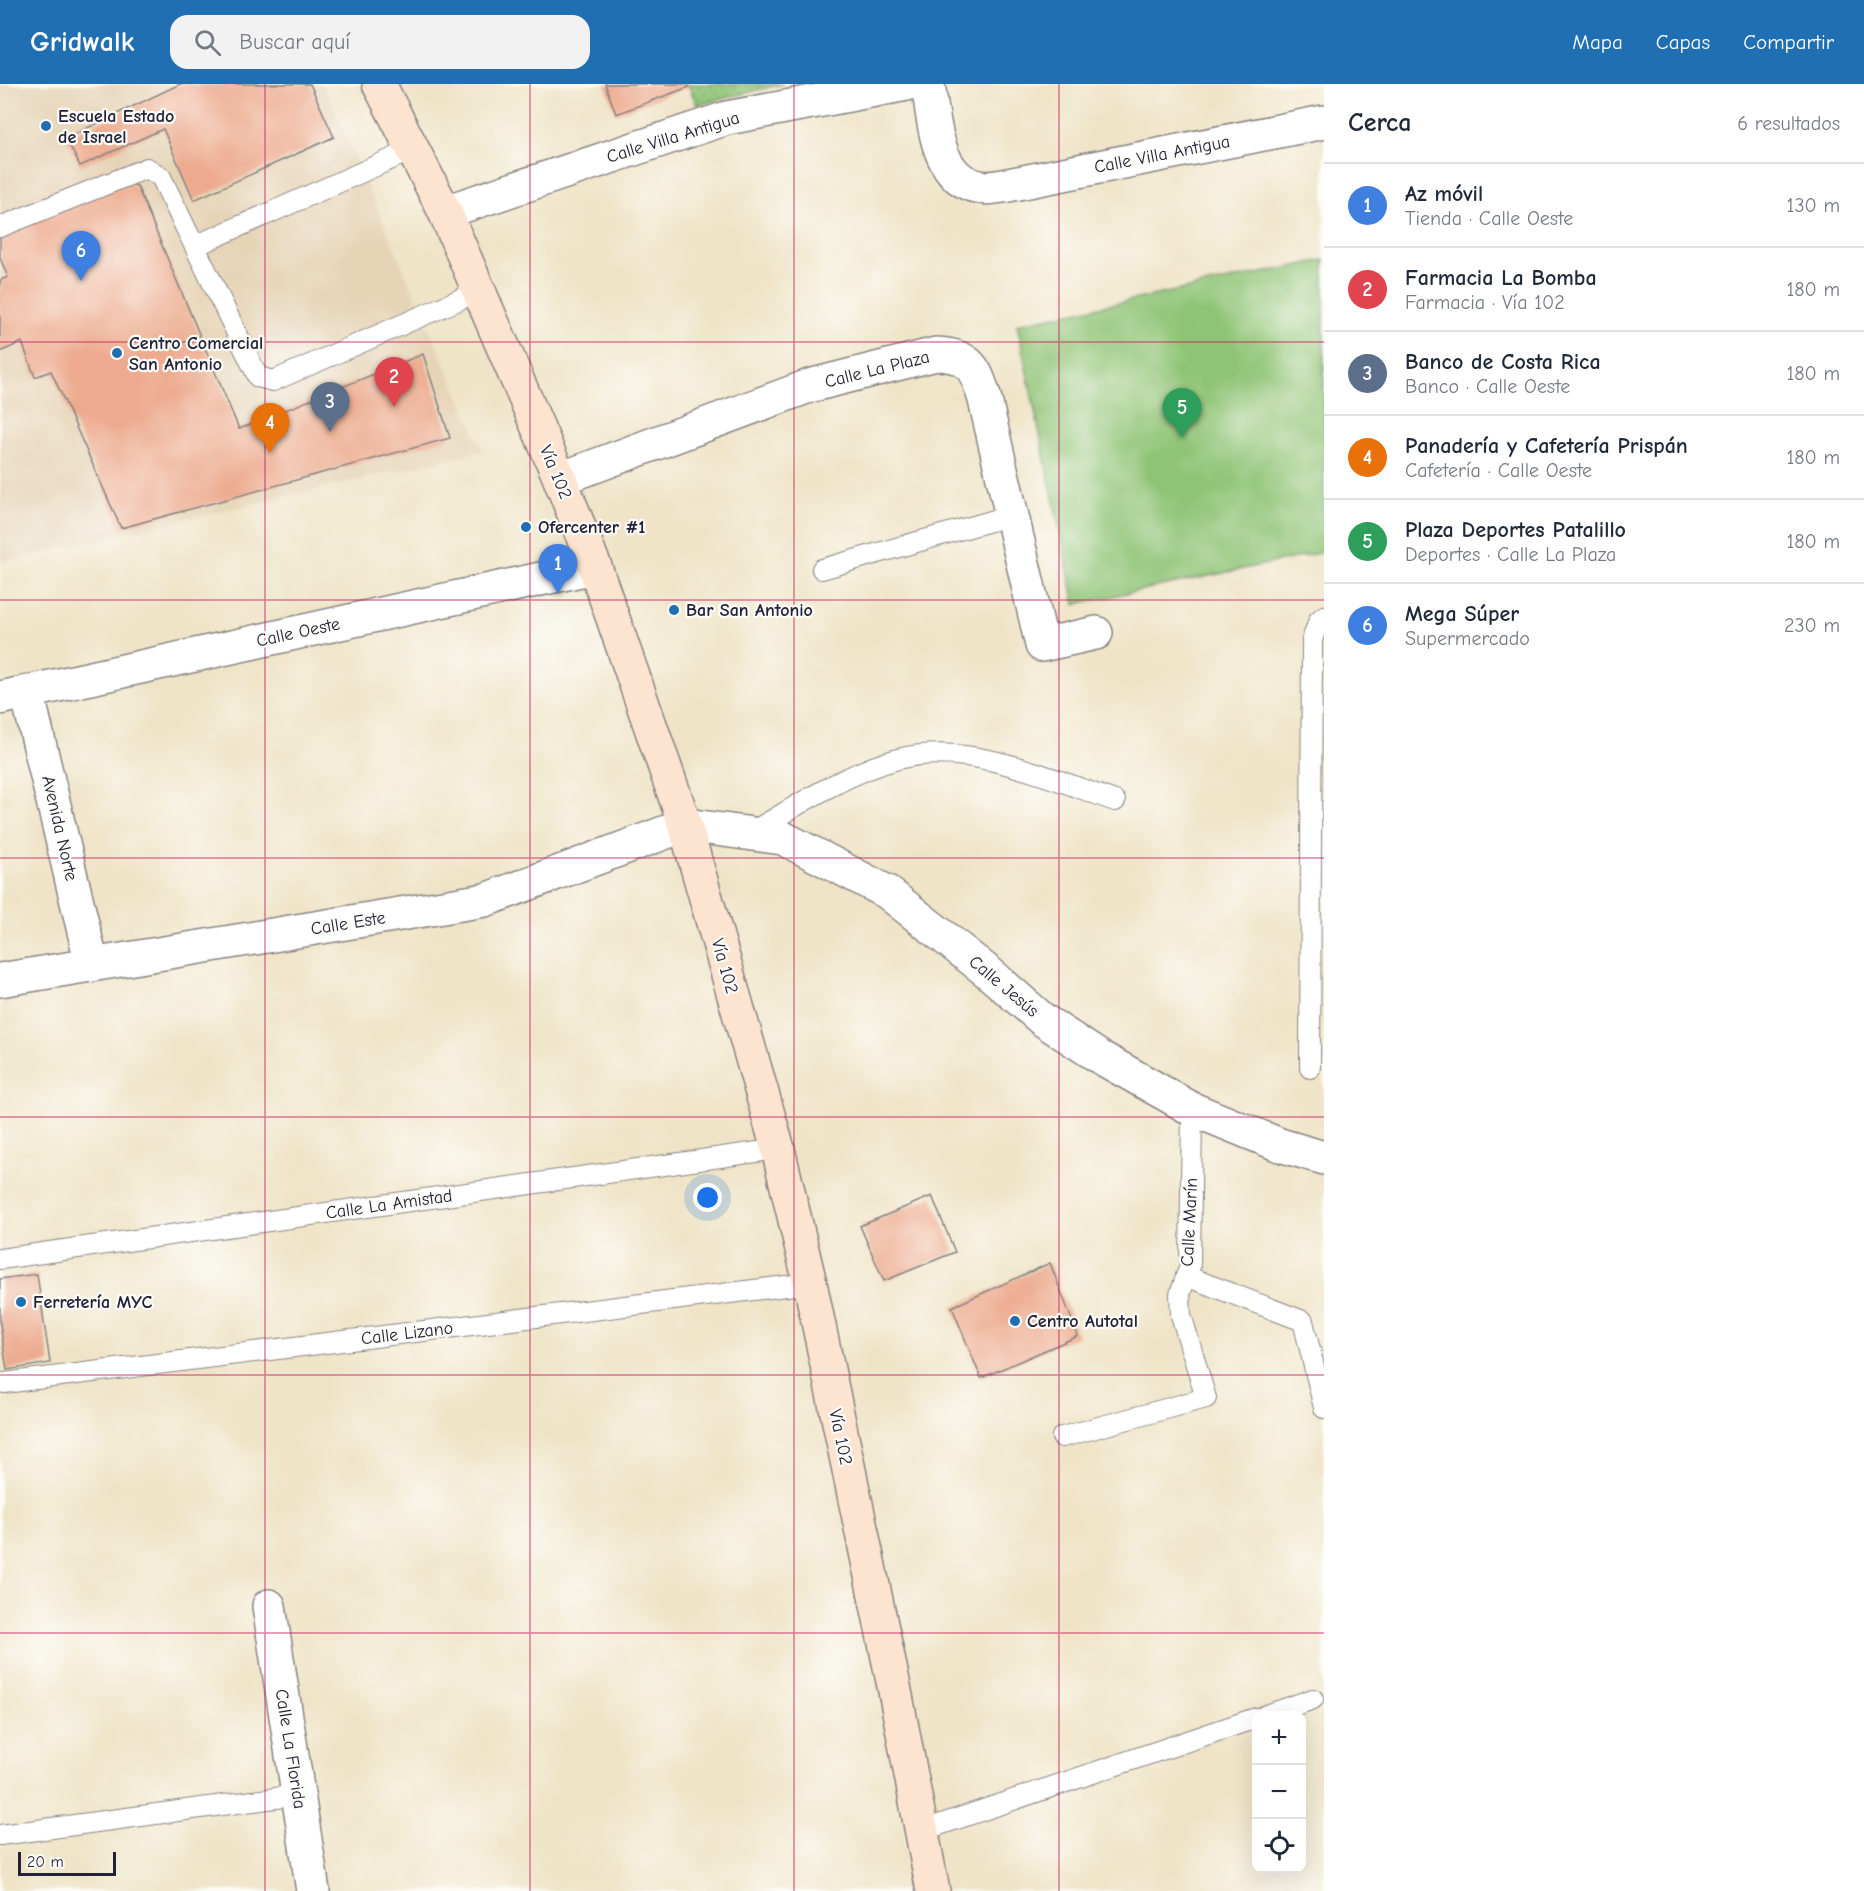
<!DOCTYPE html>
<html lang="es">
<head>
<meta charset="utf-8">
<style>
  body { margin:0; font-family:"Comic Neue",sans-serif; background:#f2f2f3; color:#1f2937 }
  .controls { position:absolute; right:18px; bottom:18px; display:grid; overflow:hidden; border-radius:12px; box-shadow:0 6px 24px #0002 }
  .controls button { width:54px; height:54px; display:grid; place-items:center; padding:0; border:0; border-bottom:2px solid #e0e1e3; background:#fff; color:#1f2937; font:30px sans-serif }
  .scale { position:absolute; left:18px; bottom:15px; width:98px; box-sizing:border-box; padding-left:6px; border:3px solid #22223b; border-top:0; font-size:16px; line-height:21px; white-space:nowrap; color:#22223b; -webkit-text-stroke:4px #fdfcf7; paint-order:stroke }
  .you { position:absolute; left:708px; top:1114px; width:21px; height:21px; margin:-15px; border:4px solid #fff; border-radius:50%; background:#1a73e8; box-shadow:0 0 0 9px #1a73e833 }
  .badge { display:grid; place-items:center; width:39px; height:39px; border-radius:50%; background:#1f6fb2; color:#fff; font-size:20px; font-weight:700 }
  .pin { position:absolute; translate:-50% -50px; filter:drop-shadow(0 2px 3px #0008) }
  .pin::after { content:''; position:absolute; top:32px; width:21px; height:18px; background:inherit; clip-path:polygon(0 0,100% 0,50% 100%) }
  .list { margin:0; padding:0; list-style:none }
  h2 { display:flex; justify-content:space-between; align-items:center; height:78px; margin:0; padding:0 24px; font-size:26px }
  h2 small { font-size:20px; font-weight:400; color:#747a83 }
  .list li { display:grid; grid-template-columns:39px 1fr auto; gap:18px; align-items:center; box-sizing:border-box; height:84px; padding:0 24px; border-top:2px solid #e0e1e3 }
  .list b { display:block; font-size:22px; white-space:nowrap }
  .list p { margin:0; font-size:20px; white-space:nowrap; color:#747a83 }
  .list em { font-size:20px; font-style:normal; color:#747a83 }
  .icon { flex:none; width:33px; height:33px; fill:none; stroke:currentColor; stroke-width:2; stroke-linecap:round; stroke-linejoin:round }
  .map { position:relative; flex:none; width:1324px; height:1807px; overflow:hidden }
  header { display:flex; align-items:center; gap:36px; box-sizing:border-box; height:84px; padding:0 30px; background:#1f6fb2; color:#fff }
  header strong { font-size:28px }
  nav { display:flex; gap:33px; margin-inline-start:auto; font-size:21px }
  .search { width:420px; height:54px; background:#f2f2f3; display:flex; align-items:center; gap:15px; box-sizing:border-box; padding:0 21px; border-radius:18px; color:#747a83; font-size:22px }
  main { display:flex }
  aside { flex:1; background:#fff }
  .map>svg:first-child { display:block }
</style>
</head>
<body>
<header>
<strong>Gridwalk</strong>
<div class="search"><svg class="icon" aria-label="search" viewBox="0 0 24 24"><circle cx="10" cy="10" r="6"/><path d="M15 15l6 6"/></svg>Buscar aquí</div>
<nav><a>Mapa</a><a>Capas</a><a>Compartir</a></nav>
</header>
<main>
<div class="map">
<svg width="1324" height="1807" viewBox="0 0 1324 1807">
  <defs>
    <pattern id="park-dots" width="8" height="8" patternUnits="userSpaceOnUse" patternTransform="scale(1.5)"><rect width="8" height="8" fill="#8fc476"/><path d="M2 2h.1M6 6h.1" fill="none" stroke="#7ba867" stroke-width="1.8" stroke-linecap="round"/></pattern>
  </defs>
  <rect width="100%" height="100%" fill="#fdfcf7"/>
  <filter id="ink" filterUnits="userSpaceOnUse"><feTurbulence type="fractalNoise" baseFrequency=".0167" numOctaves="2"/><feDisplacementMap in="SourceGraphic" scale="12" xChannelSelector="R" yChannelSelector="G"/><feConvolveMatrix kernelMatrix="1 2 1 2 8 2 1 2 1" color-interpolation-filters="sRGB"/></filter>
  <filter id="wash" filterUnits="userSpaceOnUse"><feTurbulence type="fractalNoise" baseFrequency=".008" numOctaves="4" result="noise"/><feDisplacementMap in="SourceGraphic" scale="24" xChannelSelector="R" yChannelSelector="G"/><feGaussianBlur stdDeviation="1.35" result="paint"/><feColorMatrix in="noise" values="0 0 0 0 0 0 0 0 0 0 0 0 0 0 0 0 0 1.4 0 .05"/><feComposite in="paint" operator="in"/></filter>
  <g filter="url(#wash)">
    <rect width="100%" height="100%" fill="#efe4c7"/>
    <polygon fill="#e6d4b7" points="0,0 323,0 483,367 0,478"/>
    <polygon fill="#8fc476" stroke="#587358" stroke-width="1.5" points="1324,176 1324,468 1075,520 1017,240"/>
    <polygon fill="url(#park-dots)" stroke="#587358" stroke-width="1.5" points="688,0 783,0 697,21"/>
    <g id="blocks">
      <g fill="#edaa8e">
        <polygon points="180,0 310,0 334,53 194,116 163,45 80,82 66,54"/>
        <polygon points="605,0 688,0 689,3 616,30"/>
        <polygon points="119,97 137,102 239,345 423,270 450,354 121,444 51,287 35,293 22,258 0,268 0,196 8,193 0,174 0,147"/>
        <polygon points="932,1112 955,1168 884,1197 860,1142"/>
        <polygon points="1050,1179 1078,1252 981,1294 952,1223"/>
        <polygon points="37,1190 50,1279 7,1286 0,1240 0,1195"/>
      </g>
    </g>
  </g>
  <g filter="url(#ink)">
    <use href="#blocks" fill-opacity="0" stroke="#888381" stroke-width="1.5"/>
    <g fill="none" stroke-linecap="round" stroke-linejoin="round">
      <defs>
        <g id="service">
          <polyline points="0,143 147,84 161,93 258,293 273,297 479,207"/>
          <polyline points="195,162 414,65"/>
          <polyline points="822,485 1012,431"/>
          <path d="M750 749C797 722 845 689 898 675 968 657 1050 694 1115 717"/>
          <polyline points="1310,984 1312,556 1319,536 1324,532"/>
          <polyline points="0,1175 778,1065"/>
          <polyline points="1186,1192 1303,1237 1324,1324"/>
          <polyline points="4,1299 810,1199"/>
          <polyline points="1062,1353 1206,1314 1181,1231 1180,1210 1190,1182 1192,1025"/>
          <polyline points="1264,1632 1313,1615"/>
          <polyline points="921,1747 1256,1634"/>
          <polyline points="0,1751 298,1711"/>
        </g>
        <g id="minor">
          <path d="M928 0C934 34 935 96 980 103 987 105 996 103 1003 102L1324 38"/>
          <polyline points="445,128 727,34 907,0"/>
          <path d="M560 395 809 302 936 270C971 271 976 285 985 316L1042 561 1096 549"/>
          <polyline points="27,608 92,881"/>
          <polyline points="0,614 595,483"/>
          <polyline points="0,896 485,816 685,741"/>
          <polyline points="269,1522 313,1807"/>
        </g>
        <polyline id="tertiary" points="685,741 783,754 887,808 988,888 1043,936 1098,972 1192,1025 1280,1061 1324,1074"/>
        <polyline id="secondary" points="379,0 445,128 560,395 595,483 685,741 778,1065 810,1199 896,1612 933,1807"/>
      </defs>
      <use href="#service" stroke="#888381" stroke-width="22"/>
      <use href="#minor" stroke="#888381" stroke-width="36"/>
      <use href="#tertiary" stroke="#888381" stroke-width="36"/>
      <use href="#secondary" stroke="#888381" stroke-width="36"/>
      <use href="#service" stroke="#fff" stroke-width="20"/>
      <use href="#minor" stroke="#fff" stroke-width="33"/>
      <use href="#tertiary" stroke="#fff" stroke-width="33"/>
      <use href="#secondary" stroke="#fde4d1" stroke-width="33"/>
    </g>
  </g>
  <path fill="none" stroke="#c2185b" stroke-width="1.5" stroke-opacity="0.55" d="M265 0V1807M530 0V1807M794 0V1807M1059 0V1807M0 258H1324M0 516H1324M0 774H1324M0 1033H1324M0 1291H1324M0 1549H1324"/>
  <g fill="#1f6fb2" stroke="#fdfcf7" stroke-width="2">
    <circle cx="46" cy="42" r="6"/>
    <circle cx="117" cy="269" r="6"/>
    <circle cx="526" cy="443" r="6"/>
    <circle cx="674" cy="526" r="6"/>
    <circle cx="21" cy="1218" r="6"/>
    <circle cx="1015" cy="1237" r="6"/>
  </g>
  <g text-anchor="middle" stroke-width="4.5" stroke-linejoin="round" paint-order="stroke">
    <g font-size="18" font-weight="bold" fill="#22223b" stroke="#fdfcf7" text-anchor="start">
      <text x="58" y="38">Escuela Estado<tspan x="58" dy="21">de Israel</tspan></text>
      <text x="129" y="265">Centro Comercial<tspan x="129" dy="21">San Antonio</tspan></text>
      <text x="538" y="449">Ofercenter #1</text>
      <text x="686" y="532">Bar San Antonio</text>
      <text x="33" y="1224">Ferretería MYC</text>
      <text x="1027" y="1243">Centro Autotal</text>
    </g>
    <g font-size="18" fill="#22223b" stroke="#fdfcf7">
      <text transform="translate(673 53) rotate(-17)" y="6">Calle Villa Antigua</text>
      <text transform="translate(1162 70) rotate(-11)" y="6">Calle Villa Antigua</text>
      <text transform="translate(877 285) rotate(-14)" y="6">Calle La Plaza</text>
      <text transform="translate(556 388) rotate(67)" y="6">Vía 102</text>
      <text transform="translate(298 548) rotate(-12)" y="6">Calle Oeste</text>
      <text transform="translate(60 744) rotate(77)" y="6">Avenida Norte</text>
      <text transform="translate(348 839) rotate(-9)" y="6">Calle Este</text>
      <text transform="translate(725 882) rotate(74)" y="6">Vía 102</text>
      <text transform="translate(1004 902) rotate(40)" y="6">Calle Jesús</text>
      <text transform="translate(389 1120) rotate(-8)" y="6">Calle La Amistad</text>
      <text transform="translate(1189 1138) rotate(-87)" y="6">Calle Marín</text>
      <text transform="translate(407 1249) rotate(-7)" y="6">Calle Lizano</text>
      <text transform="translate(841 1353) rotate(78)" y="6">Vía 102</text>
      <text transform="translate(291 1665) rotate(81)" y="6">Calle La Florida</text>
    </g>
  </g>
</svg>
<div class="controls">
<button>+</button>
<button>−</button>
<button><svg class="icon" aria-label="locate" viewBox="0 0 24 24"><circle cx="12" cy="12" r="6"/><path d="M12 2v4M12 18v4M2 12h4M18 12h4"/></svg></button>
</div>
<div class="scale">20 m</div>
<div class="you"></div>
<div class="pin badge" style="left:558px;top:510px;background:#3f7fe0">1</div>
<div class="pin badge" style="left:394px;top:323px;background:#e0444e">2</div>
<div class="pin badge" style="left:330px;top:348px;background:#5c6f8a">3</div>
<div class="pin badge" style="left:270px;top:369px;background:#e8710a">4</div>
<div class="pin badge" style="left:1182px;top:354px;background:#2e9e5b">5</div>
<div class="pin badge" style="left:81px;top:197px;background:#3f7fe0">6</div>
</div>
<aside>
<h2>Cerca<small>6 resultados</small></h2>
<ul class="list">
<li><span class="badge" style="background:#3f7fe0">1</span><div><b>Az móvil</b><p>Tienda · Calle Oeste</p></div><em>130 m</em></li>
<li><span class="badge" style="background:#e0444e">2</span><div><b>Farmacia La Bomba</b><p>Farmacia · Vía 102</p></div><em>180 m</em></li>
<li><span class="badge" style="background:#5c6f8a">3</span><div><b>Banco de Costa Rica</b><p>Banco · Calle Oeste</p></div><em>180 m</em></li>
<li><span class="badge" style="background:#e8710a">4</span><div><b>Panadería y Cafetería Prispán</b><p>Cafetería · Calle Oeste</p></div><em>180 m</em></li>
<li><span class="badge" style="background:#2e9e5b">5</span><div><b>Plaza Deportes Patalillo</b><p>Deportes · Calle La Plaza</p></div><em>180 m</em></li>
<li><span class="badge" style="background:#3f7fe0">6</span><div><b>Mega Súper</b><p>Supermercado</p></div><em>230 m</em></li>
</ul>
</aside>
</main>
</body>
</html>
